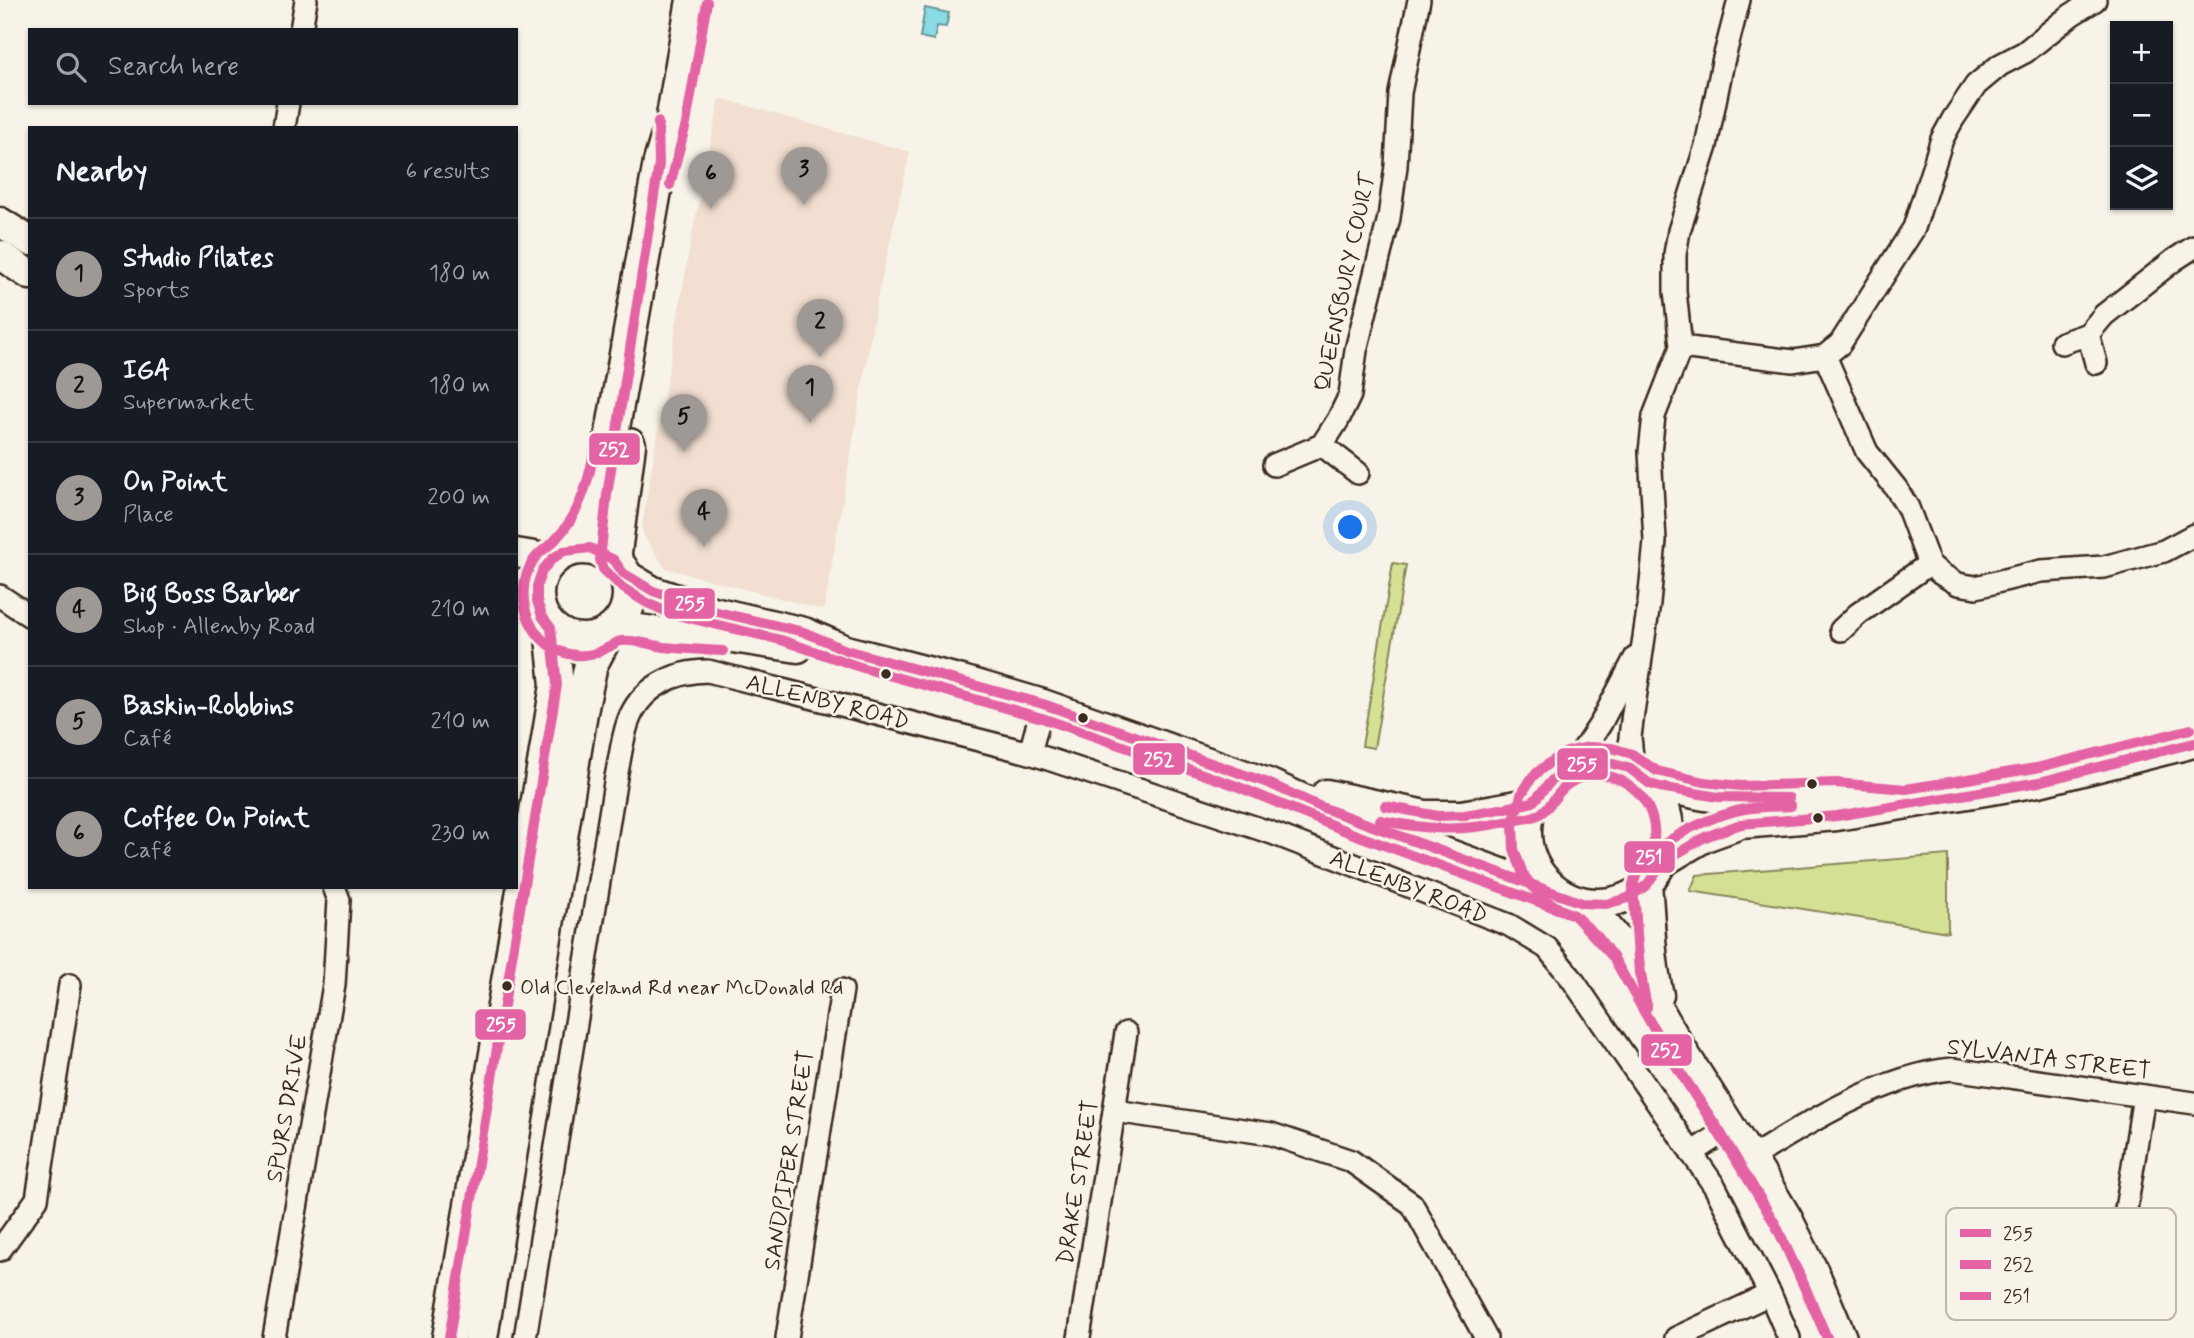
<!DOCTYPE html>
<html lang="en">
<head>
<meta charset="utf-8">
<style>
  body { margin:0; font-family:Mynerve,sans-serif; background:#20242c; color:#f1f3f6 }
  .controls { position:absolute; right:21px; top:21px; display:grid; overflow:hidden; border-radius:0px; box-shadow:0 2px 5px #0004 }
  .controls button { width:63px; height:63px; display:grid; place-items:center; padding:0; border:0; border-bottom:2px solid #363941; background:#171b24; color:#f1f3f6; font:35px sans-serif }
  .you { position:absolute; left:1351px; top:528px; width:24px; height:24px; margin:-18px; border:5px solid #fff; border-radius:50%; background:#1a73e8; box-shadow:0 0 0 10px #1a73e833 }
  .badge { display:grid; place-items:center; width:46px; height:46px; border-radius:50%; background:#9f9995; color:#111; font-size:23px; font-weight:700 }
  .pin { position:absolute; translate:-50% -58px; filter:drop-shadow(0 2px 4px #0008) }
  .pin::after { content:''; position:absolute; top:37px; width:24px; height:21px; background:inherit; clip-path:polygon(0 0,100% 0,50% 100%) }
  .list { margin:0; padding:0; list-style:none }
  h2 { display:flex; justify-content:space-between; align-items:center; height:91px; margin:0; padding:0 28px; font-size:30px }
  h2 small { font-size:23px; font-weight:400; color:#9ea1a6 }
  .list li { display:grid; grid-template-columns:46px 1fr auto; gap:21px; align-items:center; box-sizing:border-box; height:112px; padding:0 28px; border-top:2px solid #363941 }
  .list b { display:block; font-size:26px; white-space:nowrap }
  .list p { margin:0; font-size:23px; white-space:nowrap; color:#9ea1a6 }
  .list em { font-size:23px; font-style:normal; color:#9ea1a6 }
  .icon { flex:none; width:38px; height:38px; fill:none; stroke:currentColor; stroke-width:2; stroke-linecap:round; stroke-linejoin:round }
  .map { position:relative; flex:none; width:2194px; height:1338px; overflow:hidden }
  .search { position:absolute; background:#171b24; box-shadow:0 2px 5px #0004; left:28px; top:28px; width:490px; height:77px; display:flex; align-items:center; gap:18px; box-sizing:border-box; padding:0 24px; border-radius:0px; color:#9ea1a6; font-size:26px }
  .panel { position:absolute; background:#171b24; box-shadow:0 2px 5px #0004; left:28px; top:126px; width:490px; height:763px; border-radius:0px }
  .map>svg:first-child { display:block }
</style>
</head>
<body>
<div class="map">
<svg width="2194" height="1338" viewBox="0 0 2194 1338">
  <rect width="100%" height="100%" fill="#f7f3e8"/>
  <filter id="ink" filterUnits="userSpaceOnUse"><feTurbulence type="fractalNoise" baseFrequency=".0143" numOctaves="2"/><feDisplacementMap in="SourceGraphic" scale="14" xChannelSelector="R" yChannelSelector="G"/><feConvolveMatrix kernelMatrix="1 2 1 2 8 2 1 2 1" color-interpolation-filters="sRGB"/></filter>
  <g filter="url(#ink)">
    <polygon fill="#f2dfd1" points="720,98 910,152 877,300 824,610 665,568 643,534 642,525 690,245"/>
    <g fill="#d4e194" stroke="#888659" stroke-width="2">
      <polygon points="1393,563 1406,565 1374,748 1362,746"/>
      <polygon points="1948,855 1948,932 1690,891 1697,875"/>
    </g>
    <polygon fill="#8adbe5" stroke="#6a9495" stroke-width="2" points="925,8 949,13 946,27 937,26 934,40 920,37"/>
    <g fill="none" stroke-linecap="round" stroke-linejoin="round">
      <defs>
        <g id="street">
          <polyline points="301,30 306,0"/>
          <polyline points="284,128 288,103"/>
          <polyline points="2088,334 2096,363"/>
          <polyline points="2062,343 2088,334 2104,315 2174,260 2194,247"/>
          <polyline points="1681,347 1793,361 1825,356 1840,344 1914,228 1942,139 1953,119 1976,85 2000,65 2025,52 2071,15 2095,0"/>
          <polyline points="1825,356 1867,452 1896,488 1908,508 1929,564 1941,574 1958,584 1976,587 2041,571 2104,567 2164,551 2194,535"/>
          <polyline points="1322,445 1358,473"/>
          <polyline points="1274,465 1322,445 1338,420 1350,395 1356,350 1389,218 1396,166 1400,93 1419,0"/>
          <polyline points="0,596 30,616"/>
          <polyline points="1841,630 1858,614 1929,564"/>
          <polyline points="1030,753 1043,704"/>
          <polyline points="1573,765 1601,723 1635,658"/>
          <polyline points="1628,767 1632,756 1630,737 1633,713 1649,603 1655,541 1650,452 1654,416 1681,347 1675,291 1675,254 1679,231 1706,146 1723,62 1739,0"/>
          <polyline points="1115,1111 1271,1134 1351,1161 1412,1204 1486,1338"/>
          <polyline points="1691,1153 1733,1126"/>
          <path d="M1751 1158C1808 1122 1885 1075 1952 1069L2194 1103"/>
          <polyline points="0,1250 37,1199 70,985"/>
          <polyline points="2115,1279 2144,1096"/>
          <polyline points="274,1338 334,985 339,900 334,887"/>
          <path d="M525 1338 616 777C620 759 622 739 628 722 640 688 674 671 708 671L1030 753 1272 833 1509 925 1547 948 1572 979 1715 1187 1770 1294 1789 1338"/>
          <polyline points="787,1338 842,990"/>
          <polyline points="1079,1338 1126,1033"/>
          <polyline points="1676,1338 1770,1294"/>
        </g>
        <g id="secondary">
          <polyline points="0,222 30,241"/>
          <polyline points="0,255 30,275"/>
          <polyline points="516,553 552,559"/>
          <polyline points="623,573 653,591 709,610 804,632 846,650 962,680 1043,704 1268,783 1321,807 1567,897"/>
          <polyline points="516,599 542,616"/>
          <polyline points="616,626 676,634 707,634 798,648"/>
          <circle cx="1598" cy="832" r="71"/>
          <path d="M1651 784C1681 791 1710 799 1742 800 1783 800 1825 796 1867 799"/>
          <polyline points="1326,794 1425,815 1462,815 1533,802"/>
          <polyline points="1663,862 1705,837 1741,824 1837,816 2039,782 2194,743"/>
          <path d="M1647 885C1651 922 1650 958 1659 995"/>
          <polyline points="1582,903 1608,928 1625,949 1678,1043 1766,1182 1788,1219 1816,1276 1842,1338"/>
        </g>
        <g id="primary">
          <circle cx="583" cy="594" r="46"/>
          <polyline points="564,551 591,512 607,462 660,162 672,122 693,0"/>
          <polyline points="614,560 629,445"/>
          <polyline points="449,1338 557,685 551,628"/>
          <polyline points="481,1338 581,712 591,664 607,634"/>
        </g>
      </defs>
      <use href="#street" stroke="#3b2a1e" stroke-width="26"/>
      <use href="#secondary" stroke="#3b2a1e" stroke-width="33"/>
      <use href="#primary" stroke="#3b2a1e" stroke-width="37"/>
      <use href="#street" stroke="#f7f3e8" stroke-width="21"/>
      <use href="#secondary" stroke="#f7f3e8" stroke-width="28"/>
      <use href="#primary" stroke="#f7f3e8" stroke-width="32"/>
      <defs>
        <g id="bus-1">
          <polyline points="1385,806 1438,816 1465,815 1506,808 1533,802 1552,780 1575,765 1601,761 1629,768 1650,784 1660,787 1718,797 1789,798"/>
          <polyline points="449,1338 557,685 551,628 542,616 537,601 537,586 542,571 552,559 564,551 590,548 614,560 623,573 653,591 709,610 804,632 846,650 1043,704 1268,783 1321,807 1582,903 1606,904 1628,898 1647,885 1663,862 1705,837 1741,824 1837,816 2039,782 2194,743"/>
        </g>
        <g id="bus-2">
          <polyline points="658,122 659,164 607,495 600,560 603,569 623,588 647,603 672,614 781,640 863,668 1042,718 1234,785 1351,833 1574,915 1613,957 1666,1050 1754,1189 1776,1226 1803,1282 1827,1338"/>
          <polyline points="670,185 686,124 707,2"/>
          <path d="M594 452C588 484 579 515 556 539 549 547 539 551 533 561 510 597 531 651 576 655 587 656 598 653 607 648 612 646 617 641 621 641 634 639 651 645 664 647 684 649 703 650 723 651"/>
          <path d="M1380 820C1427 830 1458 832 1506 822 1516 820 1528 819 1538 815 1549 810 1556 793 1567 785 1603 760 1649 785 1654 827 1657 860 1636 863 1633 886 1632 896 1636 907 1636 918 1638 950 1640 976 1647 1007"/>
        </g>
        <g id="bus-3">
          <path d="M1647 1006 1639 973 1633 885C1641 847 1702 820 1736 811 1753 806 1773 807 1791 806"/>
          <polyline points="1827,1338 1776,1225 1721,1133 1666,1050 1613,957 1598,937 1574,915 1560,909 1540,896 1523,874 1514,849 1513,824 1521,795 1533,776 1549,763 1567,752 1589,747 1612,748 1632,754 1657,771 1704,782 1741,786 1836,783 1906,789 2036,768 2191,729"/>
        </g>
      </defs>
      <use href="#bus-1" stroke="#f7f3e8" stroke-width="16"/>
      <use href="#bus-2" stroke="#f7f3e8" stroke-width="16"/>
      <use href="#bus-3" stroke="#f7f3e8" stroke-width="16"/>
      <use href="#bus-1" stroke="#e463a4" stroke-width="10"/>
      <use href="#bus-2" stroke="#e463a4" stroke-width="10"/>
      <use href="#bus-3" stroke="#e463a4" stroke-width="10"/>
    </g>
  </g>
  <g fill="#3b2a1e" stroke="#f7f3e8" stroke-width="2.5">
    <circle cx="886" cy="674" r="6"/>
    <circle cx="1083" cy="718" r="6"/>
    <circle cx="1812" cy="784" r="6"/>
    <circle cx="1818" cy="818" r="6"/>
    <circle cx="507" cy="986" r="6"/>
  </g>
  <g text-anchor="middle" stroke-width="5" stroke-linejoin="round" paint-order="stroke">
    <g font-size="21" fill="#3b2a1e" stroke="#f7f3e8" text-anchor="start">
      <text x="520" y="994">Old Cleveland Rd near McDonald Rd</text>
    </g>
    <g font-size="23" fill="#3b2a1e" stroke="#f7f3e8">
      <text transform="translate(1344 282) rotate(-78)" y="8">QUEENSBURY COURT</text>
      <text transform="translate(828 701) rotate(14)" y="8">ALLENBY ROAD</text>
      <text transform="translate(1409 886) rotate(21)" y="8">ALLENBY ROAD</text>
      <text transform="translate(2049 1058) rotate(7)" y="8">SYLVANIA STREET</text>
      <text transform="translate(286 1108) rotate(-80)" y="8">SPURS DRIVE</text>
      <text transform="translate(788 1160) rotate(-81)" y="8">SANDPIPER STREET</text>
      <text transform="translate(1077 1182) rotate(-81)" y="8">DRAKE STREET</text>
    </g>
  </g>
  <rect x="1946" y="1208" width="230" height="112" rx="10" fill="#f7f3e8" stroke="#bfb7ab" stroke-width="2"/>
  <rect x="1960" y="1229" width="31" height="8" fill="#e463a4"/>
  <rect x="1960" y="1260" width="31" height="9" fill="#e463a4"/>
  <rect x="1960" y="1292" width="31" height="8" fill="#e463a4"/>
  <g font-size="19" fill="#3b2a1e">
    <text x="2003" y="1240">255</text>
    <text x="2003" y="1271">252</text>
    <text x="2003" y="1303">251</text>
  </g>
  <g stroke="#f7f3e8" stroke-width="2.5">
    <rect x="588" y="432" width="53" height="34" rx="7" fill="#e463a4"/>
    <rect x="663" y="587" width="53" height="33" rx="7" fill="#e463a4"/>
    <rect x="1132" y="742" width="54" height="34" rx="7" fill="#e463a4"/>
    <rect x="1556" y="747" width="53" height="34" rx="7" fill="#e463a4"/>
    <rect x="1623" y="840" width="53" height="34" rx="7" fill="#e463a4"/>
    <rect x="474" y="1008" width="53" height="33" rx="7" fill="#e463a4"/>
    <rect x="1640" y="1033" width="53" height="34" rx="7" fill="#e463a4"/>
  </g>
  <g font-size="19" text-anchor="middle" font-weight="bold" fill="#fff">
    <text x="614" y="456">252</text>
    <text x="690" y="610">255</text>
    <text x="1159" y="766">252</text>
    <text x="1582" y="771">255</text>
    <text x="1649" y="864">251</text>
    <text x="501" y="1031">255</text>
    <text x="1666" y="1057">252</text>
  </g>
</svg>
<div class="controls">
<button>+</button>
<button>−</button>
<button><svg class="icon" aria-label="layers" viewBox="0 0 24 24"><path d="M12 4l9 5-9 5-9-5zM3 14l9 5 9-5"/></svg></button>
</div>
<div class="you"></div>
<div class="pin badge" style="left:810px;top:423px">1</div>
<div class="pin badge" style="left:820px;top:357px">2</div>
<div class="pin badge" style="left:804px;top:205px">3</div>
<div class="pin badge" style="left:704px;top:547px">4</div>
<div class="pin badge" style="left:684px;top:452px">5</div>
<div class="pin badge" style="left:711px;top:209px">6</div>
<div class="search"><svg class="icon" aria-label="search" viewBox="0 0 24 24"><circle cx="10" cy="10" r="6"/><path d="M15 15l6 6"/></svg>Search here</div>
<section class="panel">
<h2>Nearby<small>6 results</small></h2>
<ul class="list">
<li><span class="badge">1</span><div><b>Studio Pilates</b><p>Sports</p></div><em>180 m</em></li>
<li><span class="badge">2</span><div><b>IGA</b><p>Supermarket</p></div><em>180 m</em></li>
<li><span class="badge">3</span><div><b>On Point</b><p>Place</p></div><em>200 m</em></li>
<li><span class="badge">4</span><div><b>Big Boss Barber</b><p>Shop · Allenby Road</p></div><em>210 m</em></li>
<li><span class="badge">5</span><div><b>Baskin-Robbins</b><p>Café</p></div><em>210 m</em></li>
<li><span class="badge">6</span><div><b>Coffee On Point</b><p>Café</p></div><em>230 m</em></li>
</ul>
</section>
</div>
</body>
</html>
